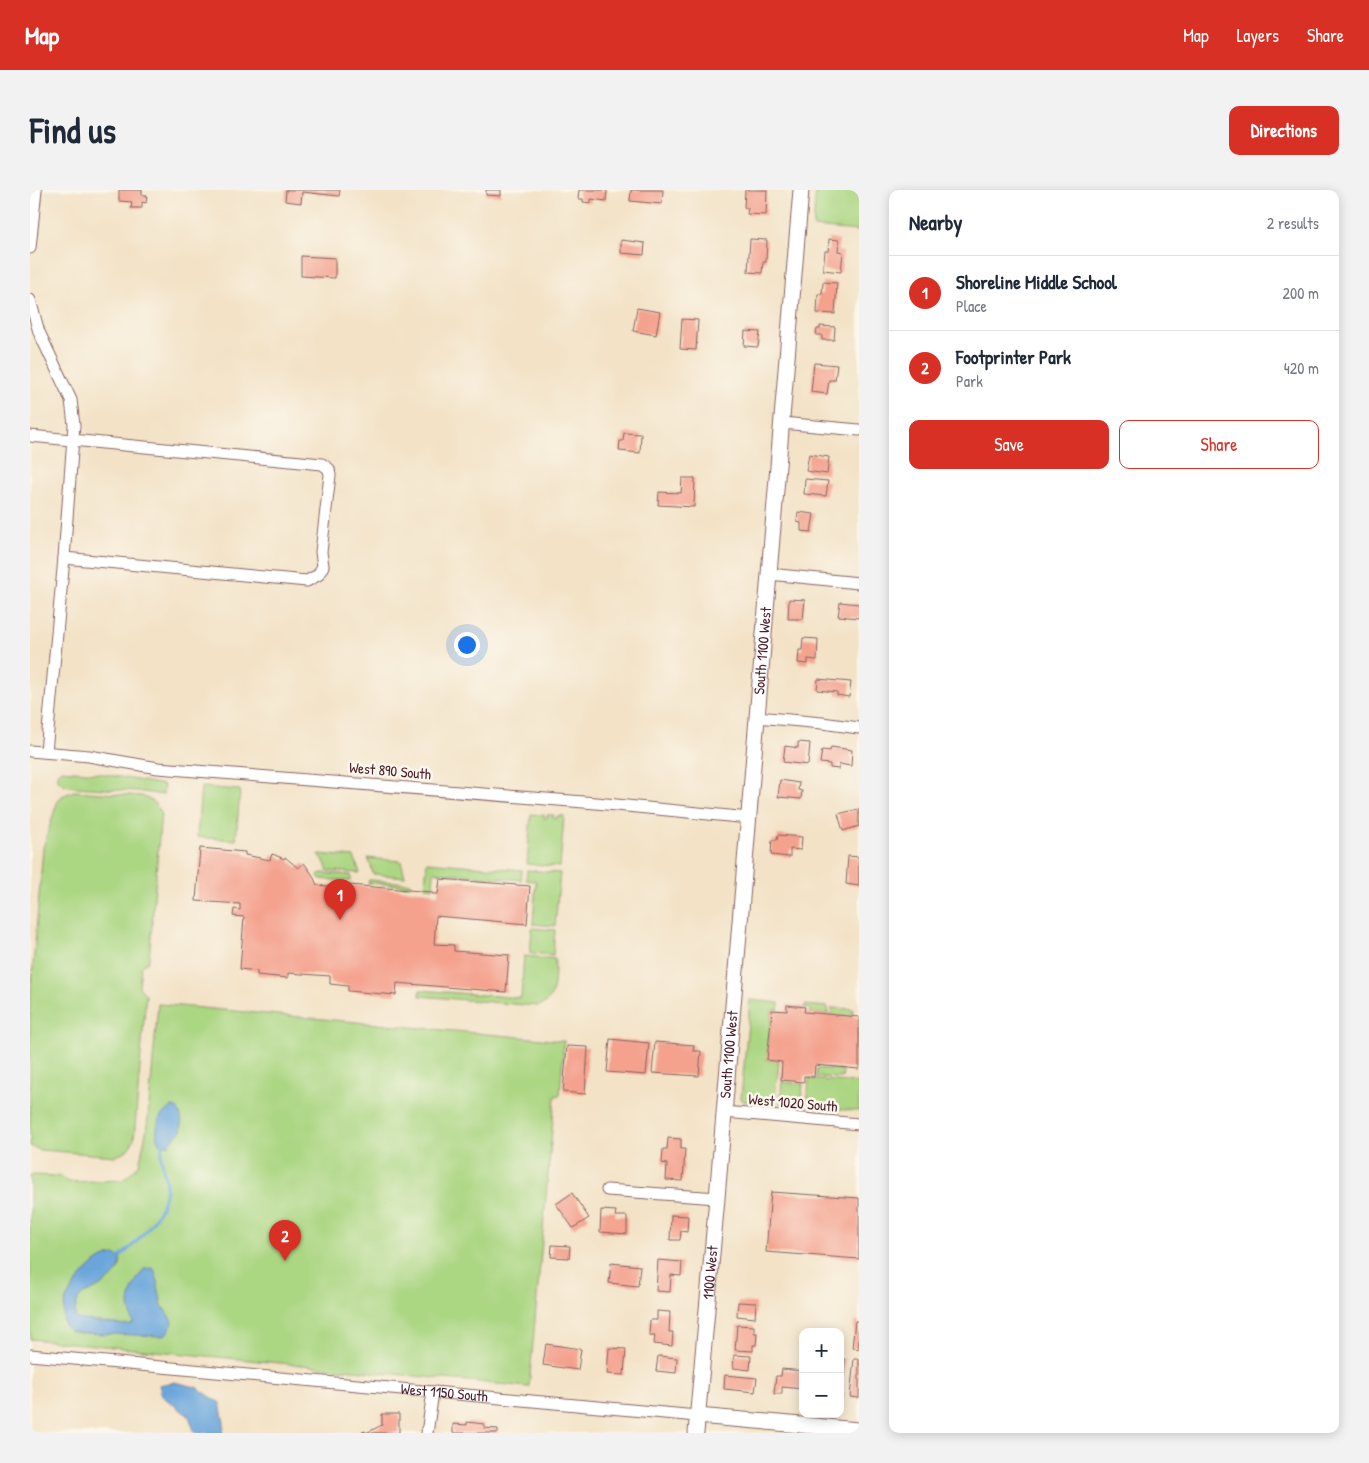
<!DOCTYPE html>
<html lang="en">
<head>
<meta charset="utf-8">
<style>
  body { margin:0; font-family:"Patrick Hand",sans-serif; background:#f2f2f3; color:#1f2937 }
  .controls { position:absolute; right:15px; bottom:15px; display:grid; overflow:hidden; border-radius:10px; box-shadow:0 2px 12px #0003 }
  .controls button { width:45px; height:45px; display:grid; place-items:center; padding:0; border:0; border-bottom:1px solid #e0e1e3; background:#fff; color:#1f2937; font:25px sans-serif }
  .you { position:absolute; left:436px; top:454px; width:18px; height:18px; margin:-12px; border:4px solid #fff; border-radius:50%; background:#1a73e8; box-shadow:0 0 0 8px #1a73e833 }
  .badge { display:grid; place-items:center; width:32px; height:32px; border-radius:50%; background:#d93025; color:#fff; font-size:16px; font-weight:700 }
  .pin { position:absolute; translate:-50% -41px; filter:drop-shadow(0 1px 2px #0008) }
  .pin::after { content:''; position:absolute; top:26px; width:18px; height:15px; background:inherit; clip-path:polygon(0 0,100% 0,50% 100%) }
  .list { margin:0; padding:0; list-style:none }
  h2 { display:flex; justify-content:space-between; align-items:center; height:65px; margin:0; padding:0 20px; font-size:21px }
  h2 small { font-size:16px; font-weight:400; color:#747a83 }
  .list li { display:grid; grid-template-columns:32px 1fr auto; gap:15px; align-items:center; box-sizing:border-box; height:75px; padding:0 20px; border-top:1px solid #e0e1e3 }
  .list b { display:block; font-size:19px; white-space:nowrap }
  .list p { margin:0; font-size:16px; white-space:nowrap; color:#747a83 }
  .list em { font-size:16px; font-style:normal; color:#747a83 }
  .actions { display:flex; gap:10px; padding:15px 20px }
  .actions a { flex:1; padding:11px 0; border:1px solid #d93025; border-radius:10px; text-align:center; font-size:18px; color:#d93025 }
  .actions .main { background:#d93025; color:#fff }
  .map { position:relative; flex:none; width:829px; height:1243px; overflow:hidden; border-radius:10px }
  header { display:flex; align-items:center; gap:30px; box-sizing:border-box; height:70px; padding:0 25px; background:#d93025; color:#fff }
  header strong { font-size:24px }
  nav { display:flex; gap:28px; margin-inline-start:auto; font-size:18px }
  .intro { display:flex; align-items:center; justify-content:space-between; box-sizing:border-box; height:120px; padding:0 30px }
  h1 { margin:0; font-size:35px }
  .button { padding:12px 22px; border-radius:10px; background:#d93025; color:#fff; font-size:18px; font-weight:700 }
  main { display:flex; gap:30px; padding:0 30px }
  aside { flex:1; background:#fff; border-radius:10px; box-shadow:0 2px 12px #0003 }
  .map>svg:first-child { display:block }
</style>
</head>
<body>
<header>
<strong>Map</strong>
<nav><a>Map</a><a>Layers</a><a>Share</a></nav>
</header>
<div class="intro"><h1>Find us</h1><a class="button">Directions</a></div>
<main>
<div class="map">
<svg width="829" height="1243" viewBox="0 0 829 1243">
  <rect width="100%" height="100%" fill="#fbf7ec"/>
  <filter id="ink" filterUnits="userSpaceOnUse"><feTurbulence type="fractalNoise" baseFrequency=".02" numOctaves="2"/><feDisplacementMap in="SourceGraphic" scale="10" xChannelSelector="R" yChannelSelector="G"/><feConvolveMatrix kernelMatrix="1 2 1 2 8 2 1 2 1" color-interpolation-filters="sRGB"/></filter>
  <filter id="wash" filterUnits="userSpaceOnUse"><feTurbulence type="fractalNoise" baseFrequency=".0096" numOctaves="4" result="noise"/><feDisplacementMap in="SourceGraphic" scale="20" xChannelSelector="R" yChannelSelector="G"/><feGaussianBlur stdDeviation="1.12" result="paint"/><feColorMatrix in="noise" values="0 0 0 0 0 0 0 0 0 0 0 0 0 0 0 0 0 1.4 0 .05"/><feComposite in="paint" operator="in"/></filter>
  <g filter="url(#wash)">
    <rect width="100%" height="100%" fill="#f3e2c6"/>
    <g fill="#abd682" stroke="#7a7a56">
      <polygon points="786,0 827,0 829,4 829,41 783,37"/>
      <polygon points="31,580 68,583 134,595 133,605 107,601 44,597 35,595 28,590 28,582 30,582"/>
      <polygon points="171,597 210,600 206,650 167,647"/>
      <path d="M44 601 112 606 124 612 130 622H131L119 770 111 777 109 797 116 805 104 949C100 958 95 964 85 966L10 960 0 956V812L13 658 27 613 32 606Z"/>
      <polygon points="501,624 514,625 514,628 517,628 517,625 524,625 523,628 526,629 527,626 534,626 530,677 497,674"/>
      <polygon points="289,664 324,667 330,683 298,681 294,671"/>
      <polygon points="338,668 371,671 375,687 343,684 341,676"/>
      <polygon points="397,672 492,680 491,690 404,682 403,698 395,697"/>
      <polygon points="497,680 530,683 525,736 503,734 506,691 496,690"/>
      <polygon points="291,683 321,685 321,691 290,689 288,685"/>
      <polygon points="339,690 380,693 380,696 338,693"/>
      <polygon points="502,738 525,740 523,765 500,763"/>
      <path d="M494 766 525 769C524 785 528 813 507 816L390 806V800L491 808Z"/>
      <polygon points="720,810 749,813 748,820 742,820 737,870 748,871 748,874 749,874 744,914 713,911 711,909"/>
      <polygon points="128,814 534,851 530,905 525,906 499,1197 0,1149 0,985 30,986 39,992 93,990 109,975 117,938"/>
      <polygon points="775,815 798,817 798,824 780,823 780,819 774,818"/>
      <polygon points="802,818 823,819 822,827 801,825"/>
      <polygon points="787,878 813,880 812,888 786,887"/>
      <polygon points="779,889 829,893 829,921 777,917"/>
      <polygon points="752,892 773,894 771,916 750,914"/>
    </g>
    <g fill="#6aa6db" stroke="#5a6283">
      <path d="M142 917 147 918C152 925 152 933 151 942L145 946 140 954 132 956C124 951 126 937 130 928 132 923 138 920 142 917Z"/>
      <path d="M84 1065 90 1067C95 1082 72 1096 61 1101 57 1103 54 1103 51 1106 45 1112 45 1122 46 1129L94 1135H101L103 1133C102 1126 99 1120 99 1113 100 1101 107 1088 114 1079L123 1078 125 1081 132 1115 142 1131V1135L138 1142 132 1146 49 1143C46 1142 41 1142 38 1140 31 1134 33 1116 36 1109 41 1099 54 1082 63 1075 69 1069 76 1066 84 1065Z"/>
      <polygon points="144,1192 166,1197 190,1213 194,1233 193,1243 165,1243 159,1226 132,1206 129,1195"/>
    </g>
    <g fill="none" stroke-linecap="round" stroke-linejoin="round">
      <path stroke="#6aa6db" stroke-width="3" d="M90 1067C109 1051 136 1022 136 996 136 988 133 980 132 972 131 967 132 962 132 956"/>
    </g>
    <g id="blocks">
      <g fill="#f4a28e">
        <polygon points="89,0 112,0 112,5 117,5 116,13 112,12 112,18 101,18 102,12 89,11"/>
        <polygon points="256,0 310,0 309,6 272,2 271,13 255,11"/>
        <polygon points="456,0 471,0 471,6 456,5"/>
        <polygon points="549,0 577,0 576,11 561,9 561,13 553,12 553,9 548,9"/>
        <polygon points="601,0 633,0 632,14 600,11"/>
        <polygon points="715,0 737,0 736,25 717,24 718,18 714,18"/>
        <polygon points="720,49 737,50 736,72 733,72 732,83 718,82"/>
        <polygon points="799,49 809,50 808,61 813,62 811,82 793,80 795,61 798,61"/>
        <polygon points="591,50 615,53 614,65 591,63"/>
        <polygon points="271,66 305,68 305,88 271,86"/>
        <polygon points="793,92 807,93 805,124 787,123 788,104 792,104"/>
        <polygon points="607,118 630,122 626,145 603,141"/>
        <polygon points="652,129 668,130 666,160 650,159"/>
        <polygon points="790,136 805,137 804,150 792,150 792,145 786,145 787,139 790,139"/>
        <polygon points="715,141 730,142 728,157 714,156"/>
        <polygon points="784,173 807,175 805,190 799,190 797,204 781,202"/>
        <polygon points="594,243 611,244 610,263 589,261 590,251 593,251"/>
        <polygon points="779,264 799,267 797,284 776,281"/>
        <polygon points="652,288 665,288 664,317 628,315 629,302 651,303"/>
        <polygon points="775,289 798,291 796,306 774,304"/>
        <polygon points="768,322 784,324 781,342 771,341 771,333 767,332"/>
        <polygon points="759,409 775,410 773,429 758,429"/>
        <polygon points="810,412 829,414 829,428 808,426"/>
        <polygon points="773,448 788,449 787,470 778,469 778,474 768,473 769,460 772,460"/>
        <polygon points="788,489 821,492 819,507 807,505 807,502 787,500"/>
        <polygon points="768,552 780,553 778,575 753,572 755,556 768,558"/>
        <polygon points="801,557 822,560 821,576 809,574 809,579 800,578 800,574 790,573 792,560 800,561"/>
        <polygon points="750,590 769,593 768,600 772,601 771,609 748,607"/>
        <polygon points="829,619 829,636 813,641 808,624"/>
        <polygon points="748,645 772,647 771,660 760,659 760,667 741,665 742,650 747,650"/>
        <polygon points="170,658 215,662 215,665 240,670 242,664 245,665 254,669 255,667 268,678 274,673 282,684 287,695 307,697 308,694 402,702 402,704 408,704 410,689 500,696 497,734 406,726 404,754 424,755 424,761 479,765 476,802 367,793 366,805 318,801 318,796 300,794 300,786 258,783 258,788 227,785 227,781 210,779 214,727 203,726 204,719 210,720 210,714 166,711"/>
        <polygon points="818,666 829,667 829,696 816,694"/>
        <polygon points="757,815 775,817 774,822 829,827 829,879 785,875 784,887 774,886 774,892 751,890 752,872 737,870 742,820 757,821"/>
        <polygon points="580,849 619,853 616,885 577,882"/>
        <polygon points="625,852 664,855 663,861 671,861 669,886 622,883"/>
        <polygon points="537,856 558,857 555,904 533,902"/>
        <polygon points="638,948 651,949 651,959 655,959 653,991 636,990 637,974 632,973 633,959 637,959"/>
        <polygon points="741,1002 829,1008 829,1069 736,1062"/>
        <polygon points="542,1003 559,1028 543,1038 526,1014"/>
        <polygon points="571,1020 586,1021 585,1026 597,1026 597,1044 570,1042"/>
        <polygon points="641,1025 658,1026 657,1042 651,1041 650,1050 640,1050"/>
        <polygon points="522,1055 540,1056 539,1068 521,1067"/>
        <polygon points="628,1070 652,1072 651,1086 641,1085 640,1102 626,1101"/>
        <polygon points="581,1073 610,1076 608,1096 579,1093"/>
        <polygon points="708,1112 726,1113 725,1128 707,1126"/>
        <polygon points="627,1121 640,1122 639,1142 643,1142 642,1156 624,1154 625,1145 619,1145 620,1130 627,1130"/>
        <polygon points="825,1131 829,1131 829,1159 822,1158"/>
        <polygon points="707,1135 724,1136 724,1143 727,1143 726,1155 723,1155 723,1161 705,1160"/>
        <polygon points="516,1154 551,1159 548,1180 513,1175"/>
        <polygon points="579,1158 596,1159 594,1185 577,1184"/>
        <polygon points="704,1165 721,1166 720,1180 703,1178"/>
        <polygon points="628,1166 647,1168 646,1183 626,1181"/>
        <polygon points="810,1169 815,1169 812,1209 810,1209"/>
        <polygon points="824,1169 829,1169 829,1208 820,1207"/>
        <polygon points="752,1179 773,1181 773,1199 752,1197 752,1204 744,1204 746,1186 751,1186"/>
        <polygon points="695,1185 727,1188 725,1202 694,1199"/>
        <polygon points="352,1224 369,1224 369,1243 329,1243 335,1241 336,1243 352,1235"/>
        <polygon points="437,1232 454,1234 454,1238 468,1239 468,1243 423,1243 423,1234 437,1235"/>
      </g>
    </g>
  </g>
  <g filter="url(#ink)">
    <use href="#blocks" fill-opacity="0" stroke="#856361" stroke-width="1"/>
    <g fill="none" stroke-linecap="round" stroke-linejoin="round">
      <defs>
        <g id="street">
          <polyline points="0,58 6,0"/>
          <polyline points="0,110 9,142 41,210 44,235 34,368 16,562"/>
          <polyline points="752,233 829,240"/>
          <polyline points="0,246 292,274 299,279 300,285 291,362 293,376 288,385 277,391 34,368"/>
          <polyline points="739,384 829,393"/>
          <polyline points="727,527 792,533 829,538"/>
          <polyline points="0,561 59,566 128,578 566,613 719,628"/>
          <polyline points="694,922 829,934"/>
          <polyline points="577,1000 687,1008"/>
          <path id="s1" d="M0 1165 667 1226"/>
          <polyline points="397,1243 403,1202"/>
        </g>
        <g id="secondary">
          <polyline points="667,1226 829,1240"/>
          <path id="s2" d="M666 1243 687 1008 771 0"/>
        </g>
      </defs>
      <use href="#street" stroke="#856361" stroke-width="13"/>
      <use href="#secondary" stroke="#856361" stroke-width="17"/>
      <use href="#street" stroke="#fff" stroke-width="11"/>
      <use href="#secondary" stroke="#fff" stroke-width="15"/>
    </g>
  </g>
  <g text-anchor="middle" stroke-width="5" stroke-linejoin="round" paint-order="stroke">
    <g font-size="15" fill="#4a1f2b" stroke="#fbf7ec">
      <text dy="5" stroke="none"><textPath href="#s2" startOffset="785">South 1100 West</textPath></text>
      <text transform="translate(360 581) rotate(5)" y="5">West 890 South</text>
      <text dy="5" stroke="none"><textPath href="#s2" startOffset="380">South 1100 West</textPath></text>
      <text transform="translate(763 913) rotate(5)" y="5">West 1020 South</text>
      <text dy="5" stroke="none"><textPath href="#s2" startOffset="161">1100 West</textPath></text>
      <text dy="5" stroke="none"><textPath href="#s1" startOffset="416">West 1150 South</textPath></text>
    </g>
  </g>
</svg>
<div class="controls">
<button>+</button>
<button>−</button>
</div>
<div class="you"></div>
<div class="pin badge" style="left:310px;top:730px">1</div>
<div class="pin badge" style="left:255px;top:1071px">2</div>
</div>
<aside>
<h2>Nearby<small>2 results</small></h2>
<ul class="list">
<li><span class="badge">1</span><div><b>Shoreline Middle School</b><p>Place</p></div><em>200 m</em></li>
<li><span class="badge">2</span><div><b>Footprinter Park</b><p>Park</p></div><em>420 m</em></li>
</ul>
<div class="actions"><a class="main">Save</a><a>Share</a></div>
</aside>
</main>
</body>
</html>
